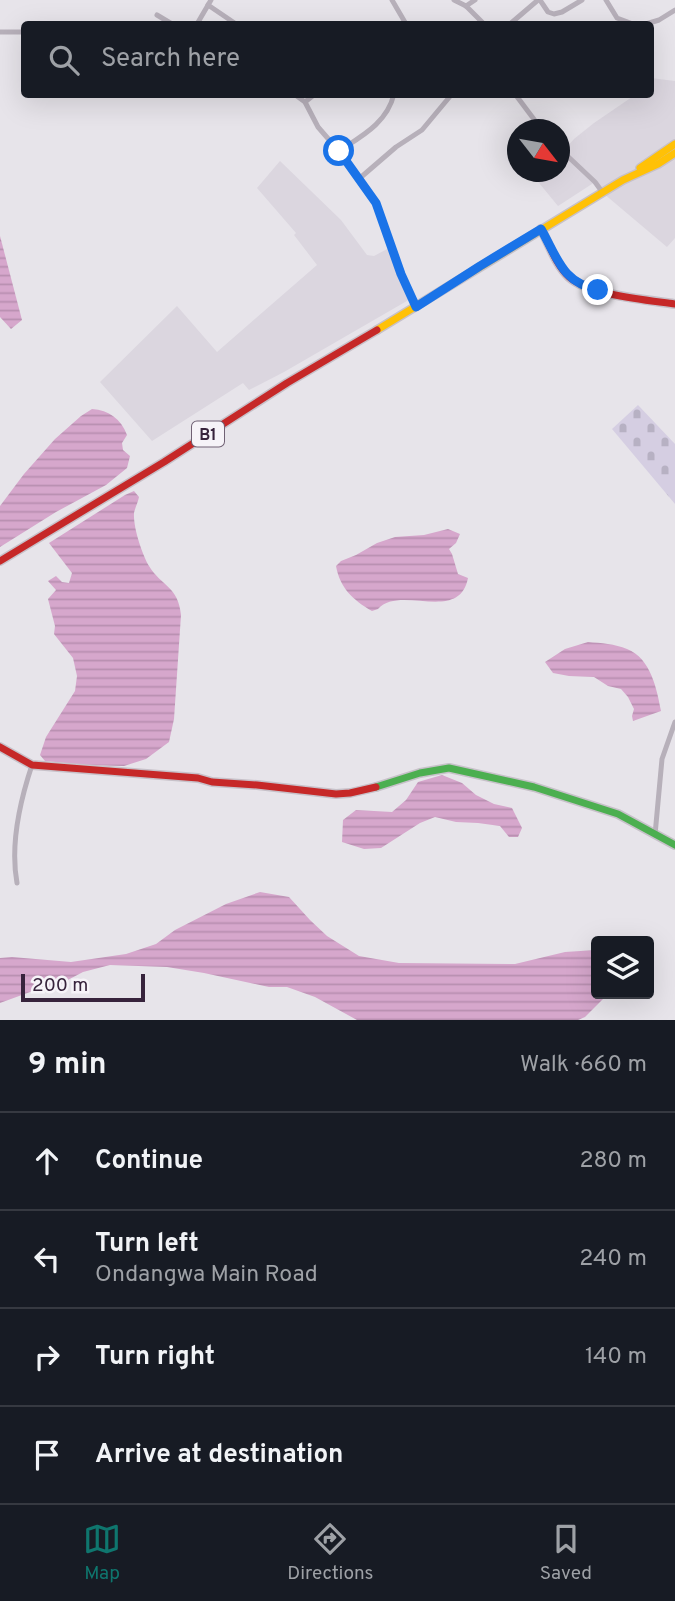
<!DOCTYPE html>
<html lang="en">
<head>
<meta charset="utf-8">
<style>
  body { margin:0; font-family:Overpass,sans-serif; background:#242831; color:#f1f3f6 }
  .controls { position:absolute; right:21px; bottom:21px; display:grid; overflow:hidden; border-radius:7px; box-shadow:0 7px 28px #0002 }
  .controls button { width:63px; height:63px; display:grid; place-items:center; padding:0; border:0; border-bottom:2px solid #363941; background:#171b24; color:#f1f3f6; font:35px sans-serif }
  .compass { position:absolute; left:507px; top:119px; width:63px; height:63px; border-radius:50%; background:#171b24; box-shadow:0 7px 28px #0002; rotate:121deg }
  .scale { position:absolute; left:21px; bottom:18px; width:124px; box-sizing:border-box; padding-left:7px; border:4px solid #37233c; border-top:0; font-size:19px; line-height:24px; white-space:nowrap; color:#37233c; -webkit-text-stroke:5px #f6f3f8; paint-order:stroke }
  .stop { position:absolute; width:21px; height:21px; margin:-16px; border:5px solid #1a73e8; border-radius:50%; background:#fff }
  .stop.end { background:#1a73e8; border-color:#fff; box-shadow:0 2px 7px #0008 }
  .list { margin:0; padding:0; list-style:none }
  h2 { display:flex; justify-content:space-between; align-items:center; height:91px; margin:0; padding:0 28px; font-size:30px }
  h2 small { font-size:23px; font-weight:400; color:#9ea1a6 }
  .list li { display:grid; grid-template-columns:46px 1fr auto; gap:21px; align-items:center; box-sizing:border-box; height:98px; padding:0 28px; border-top:2px solid #363941 }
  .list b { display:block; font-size:26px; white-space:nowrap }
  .list p { margin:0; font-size:23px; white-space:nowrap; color:#9ea1a6 }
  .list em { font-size:23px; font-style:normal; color:#9ea1a6 }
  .icon { flex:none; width:38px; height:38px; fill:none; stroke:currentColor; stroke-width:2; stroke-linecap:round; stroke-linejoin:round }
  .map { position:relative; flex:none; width:675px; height:1020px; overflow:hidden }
  .search { position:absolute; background:#171b24; box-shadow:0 7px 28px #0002; left:21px; right:21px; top:21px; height:77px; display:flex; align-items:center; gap:18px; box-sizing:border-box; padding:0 24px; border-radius:7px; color:#9ea1a6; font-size:26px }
  .sheet { height:483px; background:#171b24 }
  nav { display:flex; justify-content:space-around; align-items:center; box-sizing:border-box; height:98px; border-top:2px solid #363941; background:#171b24; font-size:19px; color:#9ea1a6 }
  nav a { display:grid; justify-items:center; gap:4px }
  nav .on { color:#0f766e }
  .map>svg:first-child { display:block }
</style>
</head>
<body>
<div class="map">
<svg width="675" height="1020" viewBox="0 0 675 1020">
  <defs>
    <pattern id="cemetery-stones" width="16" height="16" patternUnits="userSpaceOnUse" patternTransform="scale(1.75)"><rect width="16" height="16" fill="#d5cee2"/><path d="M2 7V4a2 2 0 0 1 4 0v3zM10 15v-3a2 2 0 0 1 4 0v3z" fill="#b7b1c3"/></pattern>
    <pattern id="water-rules" width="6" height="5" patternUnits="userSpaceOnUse" patternTransform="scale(1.75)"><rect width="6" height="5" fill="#d6a7cc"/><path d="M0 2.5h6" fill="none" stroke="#b88fb0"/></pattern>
  </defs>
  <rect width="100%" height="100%" fill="#e7e4ea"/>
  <g fill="#dbd6df">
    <polygon points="651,78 675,81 675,238 667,247 603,193 595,182 558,206 535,178 542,172 560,172 560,155 574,139 594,123 632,97 632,95 650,94"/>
    <polygon points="280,161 341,220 367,255 374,256 391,247 412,298 284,372 249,390 243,383 152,441 100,382 177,306 217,352 317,265 294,235 296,233 257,188"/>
  </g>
  <polygon fill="url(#cemetery-stones)" points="638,405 675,444 675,504 612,429"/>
  <g fill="url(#water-rules)">
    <polygon points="0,236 22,320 11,329 0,317"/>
    <path d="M92 409C109 410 121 419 127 435L122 443 123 450 130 456 127 468 106 485 56 512 0 547V506L24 474 55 439 81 416Z"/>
    <path d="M134 491 139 497C138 502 135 508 134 513 133 527 142 554 149 566 162 587 178 586 181 615L174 719 169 742 146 759 124 766 85 765 45 761 40 755 46 737 75 691 77 676 73 658 54 634 55 626 48 599 56 590 48 581 56 576 62 582 69 583 72 573 49 543 125 495Z"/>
    <path d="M448 529 460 534 456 543 449 549 452 554 458 574 468 578C459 624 400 584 378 609L372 611C353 600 340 588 336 566L341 561 356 555 377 543 395 537 424 535Z"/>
    <path d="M588 642C601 643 615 644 627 649 651 658 657 690 661 711L633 721 632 716 634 709 628 697 621 689 608 686 594 677 569 676 553 673 545 662 565 649Z"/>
    <polygon points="442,775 462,783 476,795 494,804 512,808 522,828 518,837 509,837 500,826 478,823 456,822 435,817 420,823 381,848 364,849 342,842 343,820 356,810 392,812 406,800 418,782"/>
    <polygon points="260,892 289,897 310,920 327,936 359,956 399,963 515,964 565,952 596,950 596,994 608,994 585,1017 578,1020 357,1020 315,997 287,987 269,987 204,973 167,967 110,965 83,972 62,983 56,990 49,991 41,988 0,1003 0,958 12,957 71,962 126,954 156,944 175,930 226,904"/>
  </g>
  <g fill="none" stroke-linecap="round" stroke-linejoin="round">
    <defs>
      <polyline id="fast" points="376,787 420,773 449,768 534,787 618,814 675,845"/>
      <g id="slow">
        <polyline points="640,168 675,144"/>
        <polyline points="377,330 623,180 658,164 675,153"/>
      </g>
      <g id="jam">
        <path d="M541 229C549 244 556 265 569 277 589 295 647 300 675 304"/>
        <polyline points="0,561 164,462 287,383 377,330"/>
        <polyline points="0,747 32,765 198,778 212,782 257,785 336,794 350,793 376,787"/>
      </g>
    </defs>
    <use href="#fast" stroke="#c7c1c9" stroke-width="10"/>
    <use href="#slow" stroke="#c7c1c9" stroke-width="10"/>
    <use href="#jam" stroke="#c7c1c9" stroke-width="10"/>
    <g stroke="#b7b0ba" stroke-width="5">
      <polyline points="392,0 406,24"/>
      <polyline points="454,0 466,6 484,24"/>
      <polyline points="540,0 548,12 554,14 562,12 582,0"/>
      <polyline points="606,0 617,18 633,24"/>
      <polyline points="208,5 236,24"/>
      <polyline points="466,6 475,0"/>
      <polyline points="157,15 172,24"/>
      <polyline points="197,24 211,0"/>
      <polyline points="297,24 304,24"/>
      <polyline points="510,24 538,0"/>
      <polyline points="646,24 659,20 675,10"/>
      <polyline points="0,32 24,32"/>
      <polyline points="294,94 305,102 318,127 344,157 376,203 401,274 416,306"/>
      <polyline points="515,94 542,130"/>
      <polyline points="305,102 315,94"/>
      <polyline points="560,149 595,182 603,193"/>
      <path d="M339 151C362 136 387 123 394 94"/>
      <polyline points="360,178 396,147 422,130 452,94"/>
      <polyline points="655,835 662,759 675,722"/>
      <path d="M17 883C10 845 20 801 32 765"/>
    </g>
    <use href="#fast" stroke="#4caf50" stroke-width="7"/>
    <use href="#slow" stroke="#ffc107" stroke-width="7"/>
    <use href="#jam" stroke="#c62828" stroke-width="7"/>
  </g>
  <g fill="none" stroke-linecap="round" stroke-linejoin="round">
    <path stroke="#1a73e8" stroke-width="9" d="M339 151 376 203 401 274 416 307 480 266 541 229C558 259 562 282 598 290"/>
  </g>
  <g text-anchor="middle" stroke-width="5" stroke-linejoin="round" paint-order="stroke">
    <rect fill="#f6f3f8" stroke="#706174" stroke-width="2" x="192" y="421.5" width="32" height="25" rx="5"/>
    <g font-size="16" font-weight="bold" fill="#37233c">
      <text x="208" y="440">B1</text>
    </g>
  </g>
</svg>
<div class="controls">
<button><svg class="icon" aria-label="layers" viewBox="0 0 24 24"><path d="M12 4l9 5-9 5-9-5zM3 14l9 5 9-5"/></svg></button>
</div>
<svg class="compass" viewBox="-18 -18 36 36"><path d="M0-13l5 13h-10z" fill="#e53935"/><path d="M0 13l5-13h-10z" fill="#9ea1a6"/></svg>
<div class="scale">200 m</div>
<div class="stop" style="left:339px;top:151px"></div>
<div class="stop end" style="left:598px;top:290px"></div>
<div class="search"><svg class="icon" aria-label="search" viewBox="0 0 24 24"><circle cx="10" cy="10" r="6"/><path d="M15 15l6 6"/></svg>Search here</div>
</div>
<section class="sheet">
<h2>9 min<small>Walk · 660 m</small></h2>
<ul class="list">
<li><svg class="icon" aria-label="ahead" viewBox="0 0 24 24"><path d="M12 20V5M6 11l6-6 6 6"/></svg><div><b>Continue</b></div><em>280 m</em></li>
<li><svg class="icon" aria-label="left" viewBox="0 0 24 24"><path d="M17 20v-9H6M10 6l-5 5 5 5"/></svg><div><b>Turn left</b><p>Ondangwa Main Road</p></div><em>240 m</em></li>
<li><svg class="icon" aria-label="right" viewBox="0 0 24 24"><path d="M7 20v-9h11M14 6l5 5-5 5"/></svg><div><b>Turn right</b></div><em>140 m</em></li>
<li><svg class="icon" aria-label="arrive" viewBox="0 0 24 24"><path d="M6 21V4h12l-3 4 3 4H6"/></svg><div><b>Arrive at destination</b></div></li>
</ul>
</section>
<nav>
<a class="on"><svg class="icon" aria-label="map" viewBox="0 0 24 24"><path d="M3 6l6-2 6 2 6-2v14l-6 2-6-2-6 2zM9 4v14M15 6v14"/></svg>Map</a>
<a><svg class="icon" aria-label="directions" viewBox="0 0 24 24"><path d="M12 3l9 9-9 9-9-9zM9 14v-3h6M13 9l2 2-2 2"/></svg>Directions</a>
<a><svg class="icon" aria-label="saved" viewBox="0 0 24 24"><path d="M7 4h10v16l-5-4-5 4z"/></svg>Saved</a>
</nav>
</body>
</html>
